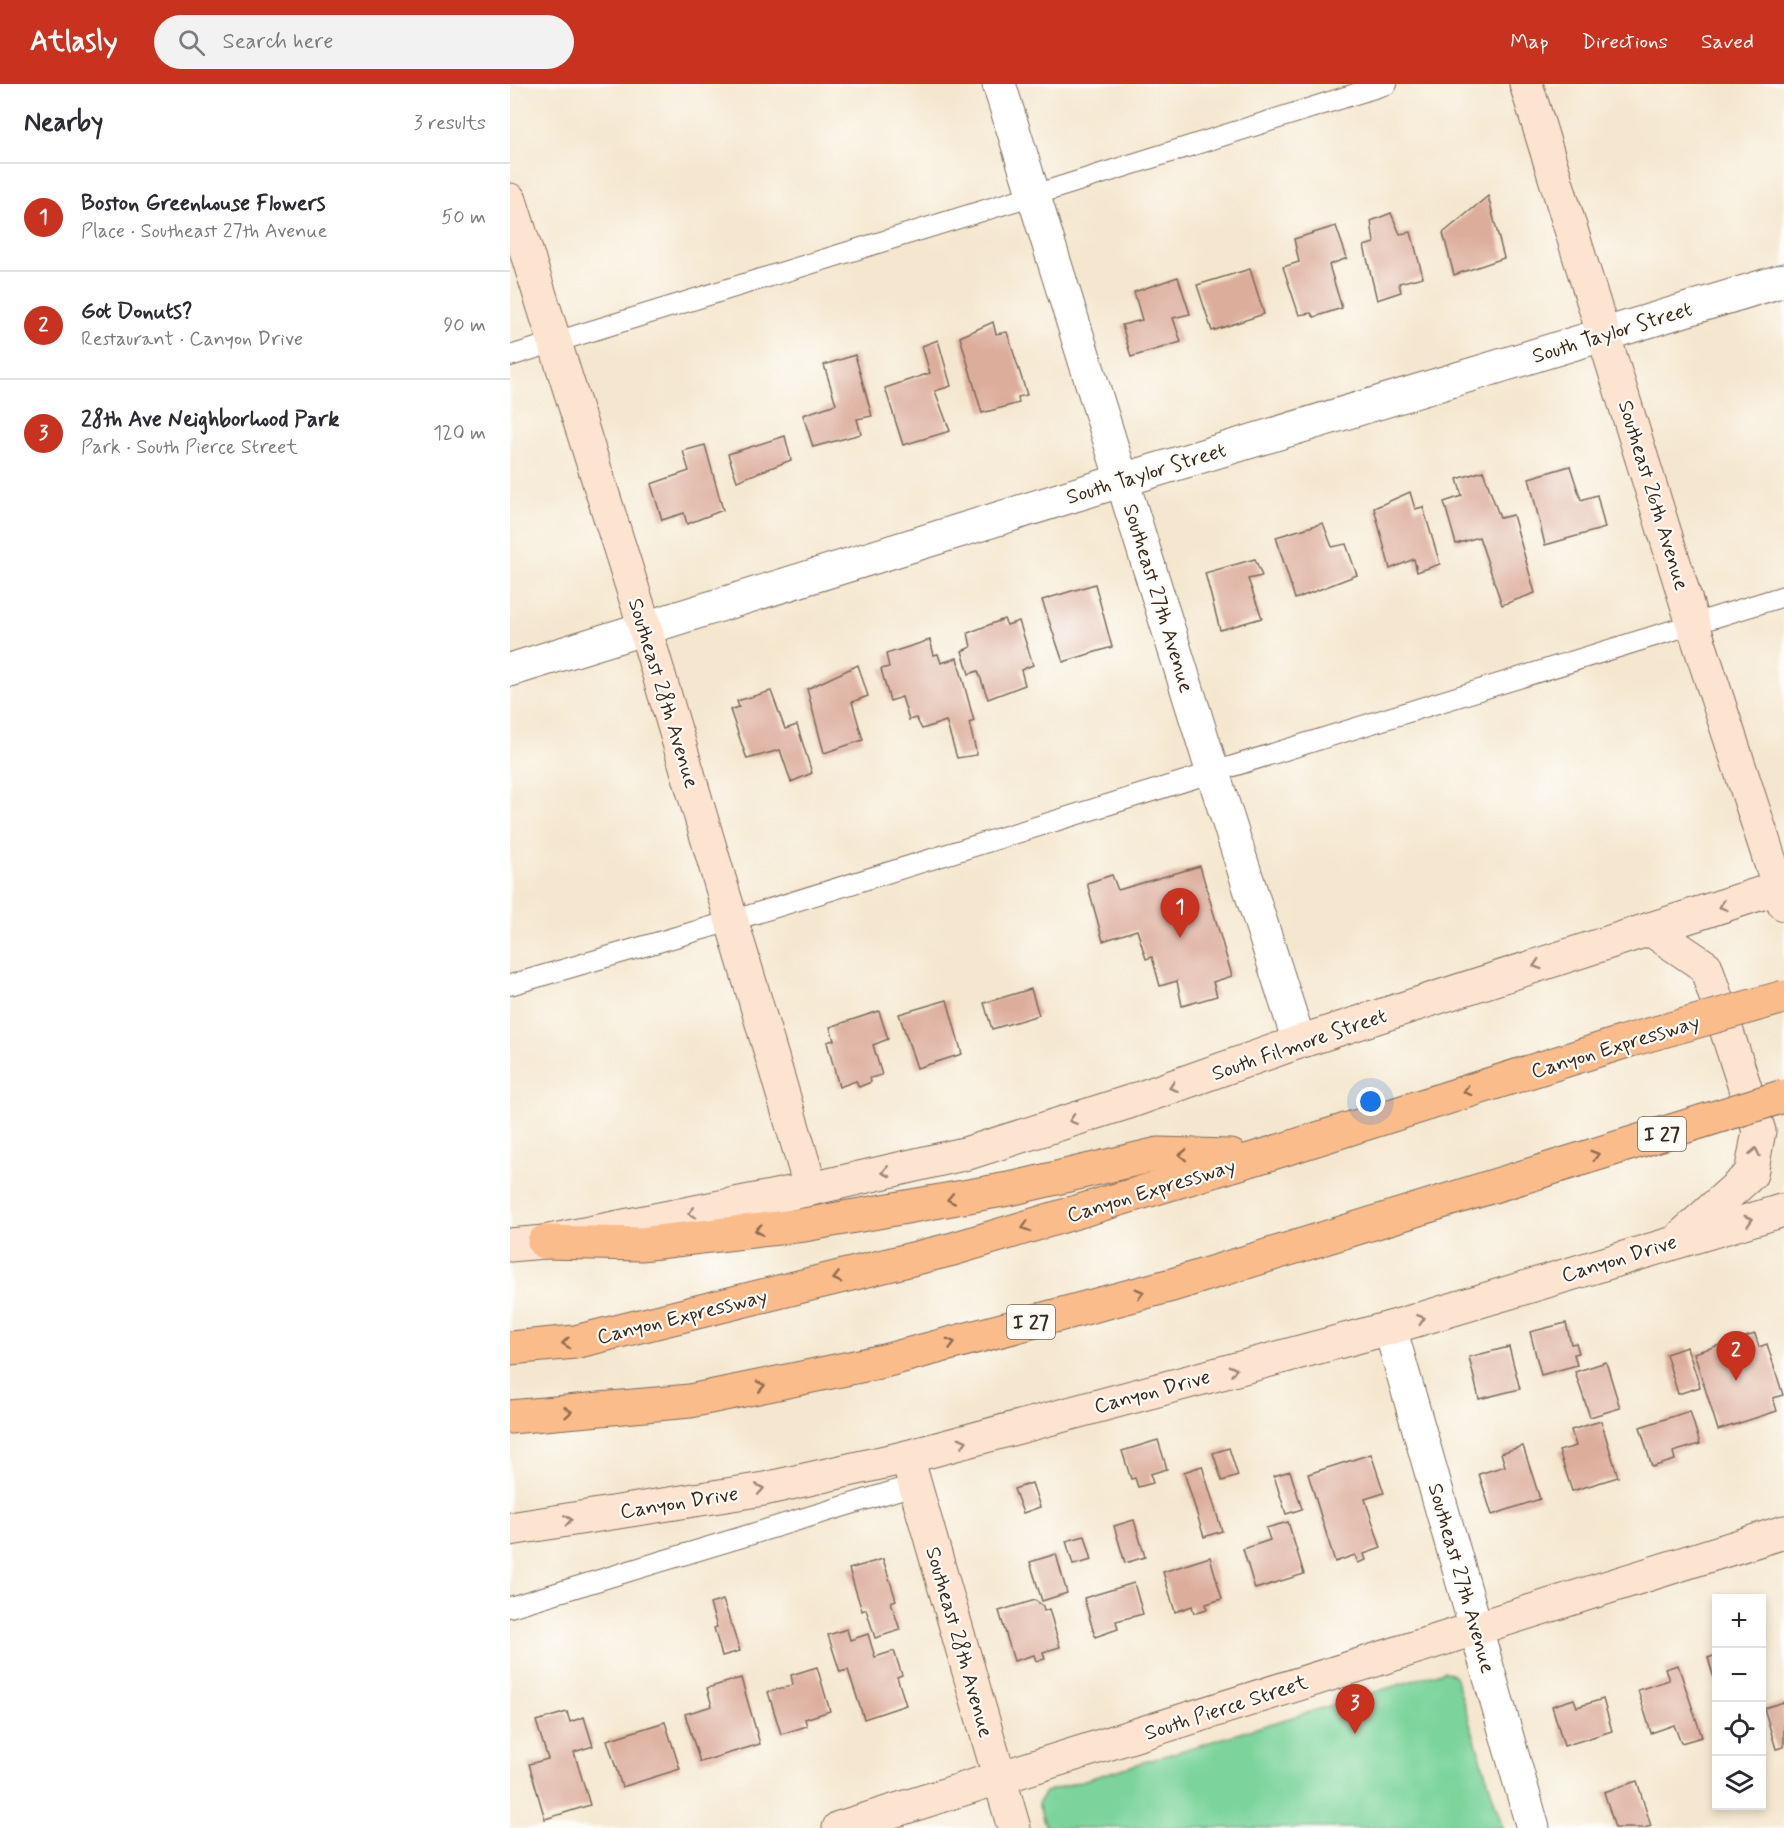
<!DOCTYPE html>
<html lang="en">
<head>
<meta charset="utf-8">
<style>
  body { margin:0; font-family:Mynerve,sans-serif; background:#f2f2f3; color:#2b2b33 }
  .controls { position:absolute; right:18px; bottom:18px; display:grid; overflow:hidden; border-radius:0px; box-shadow:0 3px 9px #0003 }
  .controls button { width:54px; height:54px; display:grid; place-items:center; padding:0; border:0; border-bottom:2px solid #e1e1e2; background:#fff; color:#2b2b33; font:30px sans-serif }
  .you { position:absolute; left:861px; top:1018px; width:21px; height:21px; margin:-15px; border:4px solid #fff; border-radius:50%; background:#1a73e8; box-shadow:0 0 0 9px #1a73e833 }
  .badge { display:grid; place-items:center; width:39px; height:39px; border-radius:50%; background:#c8321e; color:#fff; font-size:20px; font-weight:700 }
  .pin { position:absolute; translate:-50% -50px; filter:drop-shadow(0 2px 3px #0008) }
  .pin::after { content:''; position:absolute; top:32px; width:21px; height:18px; background:inherit; clip-path:polygon(0 0,100% 0,50% 100%) }
  .list { margin:0; padding:0; list-style:none }
  h2 { display:flex; justify-content:space-between; align-items:center; height:78px; margin:0; padding:0 24px; font-size:26px }
  h2 small { font-size:20px; font-weight:400; color:#7c7c81 }
  .list li { display:grid; grid-template-columns:39px 1fr auto; gap:18px; align-items:center; box-sizing:border-box; height:108px; padding:0 24px; border-top:2px solid #e1e1e2 }
  .list b { display:block; font-size:22px; white-space:nowrap }
  .list p { margin:0; font-size:20px; white-space:nowrap; color:#7c7c81 }
  .list em { font-size:20px; font-style:normal; color:#7c7c81 }
  .icon { flex:none; width:33px; height:33px; fill:none; stroke:currentColor; stroke-width:2; stroke-linecap:round; stroke-linejoin:round }
  .map { position:relative; flex:none; width:1274px; height:1744px; overflow:hidden }
  header { display:flex; align-items:center; gap:36px; box-sizing:border-box; height:84px; padding:0 30px; background:#c8321e; color:#fff }
  header strong { font-size:28px }
  nav { display:flex; gap:33px; margin-inline-start:auto; font-size:21px }
  .search { width:420px; height:54px; background:#f2f2f3; display:flex; align-items:center; gap:15px; box-sizing:border-box; padding:0 21px; border-radius:33px; color:#7c7c81; font-size:22px }
  main { display:flex }
  aside { flex:1; background:#fff }
  .map>svg:first-child { display:block }
</style>
</head>
<body>
<header>
<strong>Atlasly</strong>
<div class="search"><svg class="icon" aria-label="search" viewBox="0 0 24 24"><circle cx="10" cy="10" r="6"/><path d="M15 15l6 6"/></svg>Search here</div>
<nav><a>Map</a><a>Directions</a><a>Saved</a></nav>
</header>
<main>
<aside>
<h2>Nearby<small>3 results</small></h2>
<ul class="list">
<li><span class="badge">1</span><div><b>Boston Greenhouse Flowers</b><p>Place · Southeast 27th Avenue</p></div><em>50 m</em></li>
<li><span class="badge">2</span><div><b>Got Donuts?</b><p>Restaurant · Canyon Drive</p></div><em>90 m</em></li>
<li><span class="badge">3</span><div><b>28th Ave Neighborhood Park</b><p>Park · South Pierce Street</p></div><em>120 m</em></li>
</ul>
</aside>
<div class="map">
<svg width="1274" height="1744" viewBox="0 0 1274 1744">
  <rect width="100%" height="100%" fill="#fdfcf7"/>
  <filter id="ink" filterUnits="userSpaceOnUse"><feTurbulence type="fractalNoise" baseFrequency=".0167" numOctaves="2"/><feDisplacementMap in="SourceGraphic" scale="12" xChannelSelector="R" yChannelSelector="G"/><feConvolveMatrix kernelMatrix="1 2 1 2 8 2 1 2 1" color-interpolation-filters="sRGB"/></filter>
  <filter id="wash" filterUnits="userSpaceOnUse"><feTurbulence type="fractalNoise" baseFrequency=".008" numOctaves="4" result="noise"/><feDisplacementMap in="SourceGraphic" scale="24" xChannelSelector="R" yChannelSelector="G"/><feGaussianBlur stdDeviation="1.35" result="paint"/><feColorMatrix in="noise" values="0 0 0 0 0 0 0 0 0 0 0 0 0 0 0 0 0 1.4 0 .05"/><feComposite in="paint" operator="in"/></filter>
  <g filter="url(#wash)">
    <rect width="100%" height="100%" fill="#f5e7cf"/>
    <polygon fill="#7bd49b" stroke="#5b7f5c" stroke-width="1.5" points="934,1587 945,1592 993,1744 536,1744 528,1719 535,1708"/>
    <g id="blocks">
      <g fill="#ddad9c">
        <polygon points="978,112 994,174 944,191 933,149"/>
        <polygon points="881,129 890,150 901,148 913,193 889,199 891,208 867,216 854,162 864,159 861,137"/>
        <polygon points="826,142 837,174 819,181 832,224 804,233 801,229 789,231 773,183 789,178 784,155"/>
        <polygon points="740,185 754,230 702,247 687,201"/>
        <polygon points="668,193 680,230 663,234 671,258 621,273 612,241 632,236 624,208"/>
        <polygon points="483,238 486,250 497,248 517,311 508,313 509,319 472,329 450,253"/>
        <polygon points="428,256 441,302 425,307 440,347 393,361 375,304 420,289 412,262"/>
        <polygon points="345,271 362,332 347,335 351,350 303,363 293,331 326,320 314,281"/>
        <polygon points="275,352 281,376 227,397 218,370"/>
        <polygon points="195,361 213,426 177,440 174,429 152,436 141,400 179,387 173,367"/>
        <polygon points="1060,382 1071,416 1087,411 1095,444 1035,461 1019,394"/>
        <polygon points="973,387 990,434 1003,431 1025,509 992,521 969,453 946,460 934,418 952,412 947,395"/>
        <polygon points="900,408 905,425 913,423 930,480 907,488 904,475 880,485 864,424"/>
        <polygon points="813,439 822,463 836,460 847,491 785,515 766,453"/>
        <polygon points="745,475 752,492 738,495 752,534 710,546 695,489"/>
        <polygon points="585,500 602,563 553,578 532,516"/>
        <polygon points="494,535 497,541 509,537 523,581 511,586 515,601 478,615 468,587 459,590 452,567 461,563 458,549"/>
        <polygon points="420,556 424,571 428,570 431,579 447,574 464,637 459,639 467,671 447,674 436,637 412,645 406,634 399,636 392,613 380,617 371,585 379,583 376,570"/>
        <polygon points="348,581 358,612 342,618 353,656 314,669 297,605"/>
        <polygon points="261,607 275,645 287,641 302,689 281,698 270,666 237,675 220,626 229,623 227,617"/>
        <polygon points="690,782 722,892 703,898 707,912 672,922 667,897 650,902 642,873 636,875 627,846 593,857 577,799 602,791 608,806"/>
        <polygon points="521,905 529,931 482,945 474,919"/>
        <polygon points="437,916 452,970 407,984 389,930"/>
        <polygon points="369,927 378,955 363,961 372,991 360,994 361,998 349,1003 346,997 329,1003 317,958 324,956 320,943"/>
        <polygon points="1056,1239 1061,1260 1066,1259 1069,1269 1064,1270 1067,1281 1031,1291 1020,1248"/>
        <polygon points="1245,1250 1249,1263 1257,1260 1273,1311 1263,1314 1267,1327 1208,1346 1184,1269"/>
        <polygon points="999,1263 1010,1305 969,1315 959,1273"/>
        <polygon points="1177,1263 1190,1303 1168,1310 1156,1270"/>
        <polygon points="1096,1278 1110,1324 1080,1333 1065,1288"/>
        <polygon points="1180,1327 1190,1360 1163,1368 1165,1376 1142,1383 1130,1343"/>
        <polygon points="1091,1337 1108,1393 1062,1407 1049,1367 1066,1362 1061,1346"/>
        <polygon points="648,1356 657,1385 640,1390 643,1399 628,1403 625,1394 621,1395 612,1367"/>
        <polygon points="1013,1362 1030,1415 982,1431 969,1390 995,1382 991,1369"/>
        <polygon points="719,1364 728,1392 712,1397 703,1369"/>
        <polygon points="861,1370 874,1409 855,1415 871,1464 854,1470 856,1476 848,1479 845,1471 825,1478 798,1390"/>
        <polygon points="692,1382 712,1447 694,1453 674,1388"/>
        <polygon points="780,1387 792,1425 776,1430 764,1392"/>
        <polygon points="522,1399 530,1423 513,1429 504,1405"/>
        <polygon points="624,1436 635,1473 615,1479 604,1442"/>
        <polygon points="778,1438 794,1490 745,1505 733,1465 760,1456 756,1444"/>
        <polygon points="575,1452 582,1476 563,1481 556,1457"/>
        <polygon points="546,1470 557,1509 532,1517 520,1478"/>
        <polygon points="700,1473 712,1515 696,1520 697,1525 684,1529 682,1522 665,1528 653,1488"/>
        <polygon points="373,1475 386,1516 381,1518 390,1546 365,1554 356,1525 352,1527 339,1485"/>
        <polygon points="624,1499 633,1530 606,1537 608,1545 585,1553 574,1514"/>
        <polygon points="213,1516 230,1567 212,1572 204,1544 207,1543 200,1520"/>
        <polygon points="525,1516 533,1522 534,1527 539,1525 550,1563 533,1568 535,1575 526,1577 524,1571 504,1577 489,1527"/>
        <polygon points="337,1545 340,1556 358,1550 365,1573 384,1567 392,1591 387,1593 396,1621 354,1635 338,1586 330,1588 318,1551"/>
        <polygon points="1206,1571 1206,1601 1198,1574"/>
        <polygon points="1168,1581 1192,1653 1171,1659 1164,1641 1141,1649 1128,1606 1159,1596 1155,1585"/>
        <polygon points="307,1583 320,1627 295,1635 297,1642 271,1650 258,1608 283,1601 281,1591"/>
        <polygon points="231,1594 250,1660 190,1678 175,1630 202,1622 197,1604"/>
        <polygon points="1064,1615 1067,1623 1093,1615 1102,1647 1054,1662 1042,1622"/>
        <polygon points="1274,1618 1274,1663 1266,1665 1254,1624"/>
        <polygon points="57,1628 60,1638 74,1633 83,1662 64,1668 80,1721 35,1735 19,1680 38,1675 26,1637"/>
        <polygon points="155,1638 170,1685 112,1703 97,1656"/>
        <polygon points="1127,1697 1141,1742 1134,1744 1105,1744 1094,1708"/>
      </g>
    </g>
  </g>
  <g filter="url(#ink)">
    <use href="#blocks" fill-opacity="0" stroke="#7c6c5c" stroke-width="1.5"/>
    <g fill="none" stroke-linecap="round" stroke-linejoin="round">
      <defs>
        <g id="lane">
          <polyline points="0,272 524,111 877,0"/>
          <polyline points="0,901 221,837 1274,512"/>
          <polyline points="0,1523 404,1401"/>
        </g>
        <g id="street">
          <polyline points="489,0 703,689 789,958"/>
          <polyline points="0,586 613,396 1274,196"/>
          <polyline points="880,1244 1023,1744"/>
        </g>
        <g id="secondary">
          <polyline points="1016,0 1183,540 1274,820"/>
          <polyline points="0,116 135,544 301,1105"/>
          <polyline points="1140,845 1196,883 1249,1047 1241,1090 1173,1151"/>
          <polyline points="0,1161 34,1158 301,1105 458,1069 619,1018 789,958 1274,802"/>
          <polyline points="397,1373 504,1744"/>
          <polyline points="0,1445 254,1405 397,1373 880,1244 1274,1126"/>
          <polyline points="329,1744 1274,1448"/>
        </g>
        <g id="highway">
          <polyline points="34,1158 131,1160 294,1141 504,1104 648,1070 721,1072"/>
          <polyline points="0,1264 65,1258 443,1165 753,1072 1117,957"/>
          <polyline points="0,1333 180,1317 374,1277 662,1201 1029,1088"/>
        </g>
      </defs>
      <use href="#lane" stroke="#7c6c5c" stroke-width="22"/>
      <use href="#street" stroke="#7c6c5c" stroke-width="35"/>
      <use href="#secondary" stroke="#7c6c5c" stroke-width="35"/>
      <use href="#highway" stroke="#7c6c5c" stroke-width="35"/>
      <use href="#lane" stroke="#fff" stroke-width="20"/>
      <use href="#street" stroke="#fff" stroke-width="33"/>
      <use href="#secondary" stroke="#fde4d1" stroke-width="33"/>
      <use href="#highway" stroke="#fabc8b" stroke-width="33"/>
      <defs>
        <g id="highway-bridge">
          <polyline points="1117,957 1274,913"/>
          <polyline points="1029,1088 1274,1012"/>
        </g>
      </defs>
      <use href="#highway-bridge" stroke="#7c6c5c" stroke-width="35" stroke-linecap="butt"/>
      <use href="#highway-bridge" stroke="#fabc8b" stroke-width="33"/>
    </g>
    <defs><path id="oneway-chevron" d="M-2-3.5L2.5 0L-2 3.5" fill="none" stroke-width="1.6" stroke-linecap="round" stroke-linejoin="round" transform="scale(1.5)"/></defs>
    <g stroke="#9c8778">
      <use href="#oneway-chevron" transform="translate(1213 822) rotate(162)"/>
      <use href="#oneway-chevron" transform="translate(1027 881) rotate(162)"/>
      <use href="#oneway-chevron" transform="translate(663 1003) rotate(161)"/>
      <use href="#oneway-chevron" transform="translate(563 1036) rotate(162)"/>
      <use href="#oneway-chevron" transform="translate(1245 1068) rotate(-79)"/>
      <use href="#oneway-chevron" transform="translate(376 1088) rotate(167)"/>
      <use href="#oneway-chevron" transform="translate(182 1129) rotate(169)"/>
      <use href="#oneway-chevron" transform="translate(1239 1136) rotate(-16)"/>
      <use href="#oneway-chevron" transform="translate(911 1235) rotate(-17)"/>
      <use href="#oneway-chevron" transform="translate(723 1286) rotate(-15)"/>
      <use href="#oneway-chevron" transform="translate(453 1358) rotate(-15)"/>
      <use href="#oneway-chevron" transform="translate(250 1405) rotate(-10)"/>
      <use href="#oneway-chevron" transform="translate(58 1436) rotate(-9)"/>
    </g>
    <g stroke="#916c4f">
      <use href="#oneway-chevron" transform="translate(957 1007) rotate(162)"/>
      <use href="#oneway-chevron" transform="translate(673 1071) rotate(-179)"/>
      <use href="#oneway-chevron" transform="translate(1085 1071) rotate(-17)"/>
      <use href="#oneway-chevron" transform="translate(441 1115) rotate(169)"/>
      <use href="#oneway-chevron" transform="translate(516 1143) rotate(163)"/>
      <use href="#oneway-chevron" transform="translate(249 1146) rotate(173)"/>
      <use href="#oneway-chevron" transform="translate(327 1194) rotate(166)"/>
      <use href="#oneway-chevron" transform="translate(630 1209) rotate(-15)"/>
      <use href="#oneway-chevron" transform="translate(56 1259) rotate(174)"/>
      <use href="#oneway-chevron" transform="translate(441 1259) rotate(-15)"/>
      <use href="#oneway-chevron" transform="translate(251 1302) rotate(-12)"/>
      <use href="#oneway-chevron" transform="translate(58 1328) rotate(-5)"/>
    </g>
  </g>
  <g text-anchor="middle" stroke-width="4.5" stroke-linejoin="round" paint-order="stroke">
    <g fill="#fdfcf7" stroke="#75695f" stroke-width="1.5">
      <rect x="1128" y="1033" width="48" height="34" rx="4.5"/>
      <rect x="497" y="1221" width="48" height="34" rx="4.5"/>
    </g>
    <g font-size="20" font-weight="bold" fill="#3b2a1e">
      <text x="1152" y="1057">I 27</text>
      <text x="521" y="1245">I 27</text>
    </g>
    <g font-size="21" fill="#3b2a1e" stroke="#fdfcf7">
      <text transform="translate(1102 248) rotate(-17)" y="7">South Taylor Street</text>
      <text transform="translate(636 389) rotate(-17)" y="7">South Taylor Street</text>
      <text transform="translate(1144 411) rotate(73)" y="7">Southeast 26th Avenue</text>
      <text transform="translate(649 514) rotate(73)" y="7">Southeast 27th Avenue</text>
      <text transform="translate(154 609) rotate(73)" y="7">Southeast 28th Avenue</text>
      <text transform="translate(789 960) rotate(-19)" y="7">South Filmore Street</text>
      <text transform="translate(1105 962) rotate(-17)" y="7">Canyon Expressway</text>
      <text transform="translate(641 1106) rotate(-17)" y="7">Canyon Expressway</text>
      <text transform="translate(1109 1174) rotate(-17)" y="7">Canyon Drive</text>
      <text transform="translate(172 1232) rotate(-14)" y="7">Canyon Expressway</text>
      <text transform="translate(642 1307) rotate(-15)" y="7">Canyon Drive</text>
      <text transform="translate(169 1418) rotate(-9)" y="7">Canyon Drive</text>
      <text transform="translate(952 1494) rotate(74)" y="7">Southeast 27th Avenue</text>
      <text transform="translate(450 1558) rotate(74)" y="7">Southeast 28th Avenue</text>
      <text transform="translate(716 1623) rotate(-18)" y="7">South Pierce Street</text>
    </g>
  </g>
</svg>
<div class="controls">
<button>+</button>
<button>−</button>
<button><svg class="icon" aria-label="locate" viewBox="0 0 24 24"><circle cx="12" cy="12" r="6"/><path d="M12 2v4M12 18v4M2 12h4M18 12h4"/></svg></button>
<button><svg class="icon" aria-label="layers" viewBox="0 0 24 24"><path d="M12 4l9 5-9 5-9-5zM3 14l9 5 9-5"/></svg></button>
</div>
<div class="you"></div>
<div class="pin badge" style="left:670px;top:854px">1</div>
<div class="pin badge" style="left:1226px;top:1297px">2</div>
<div class="pin badge" style="left:845px;top:1650px">3</div>
</div>
</main>
</body>
</html>
